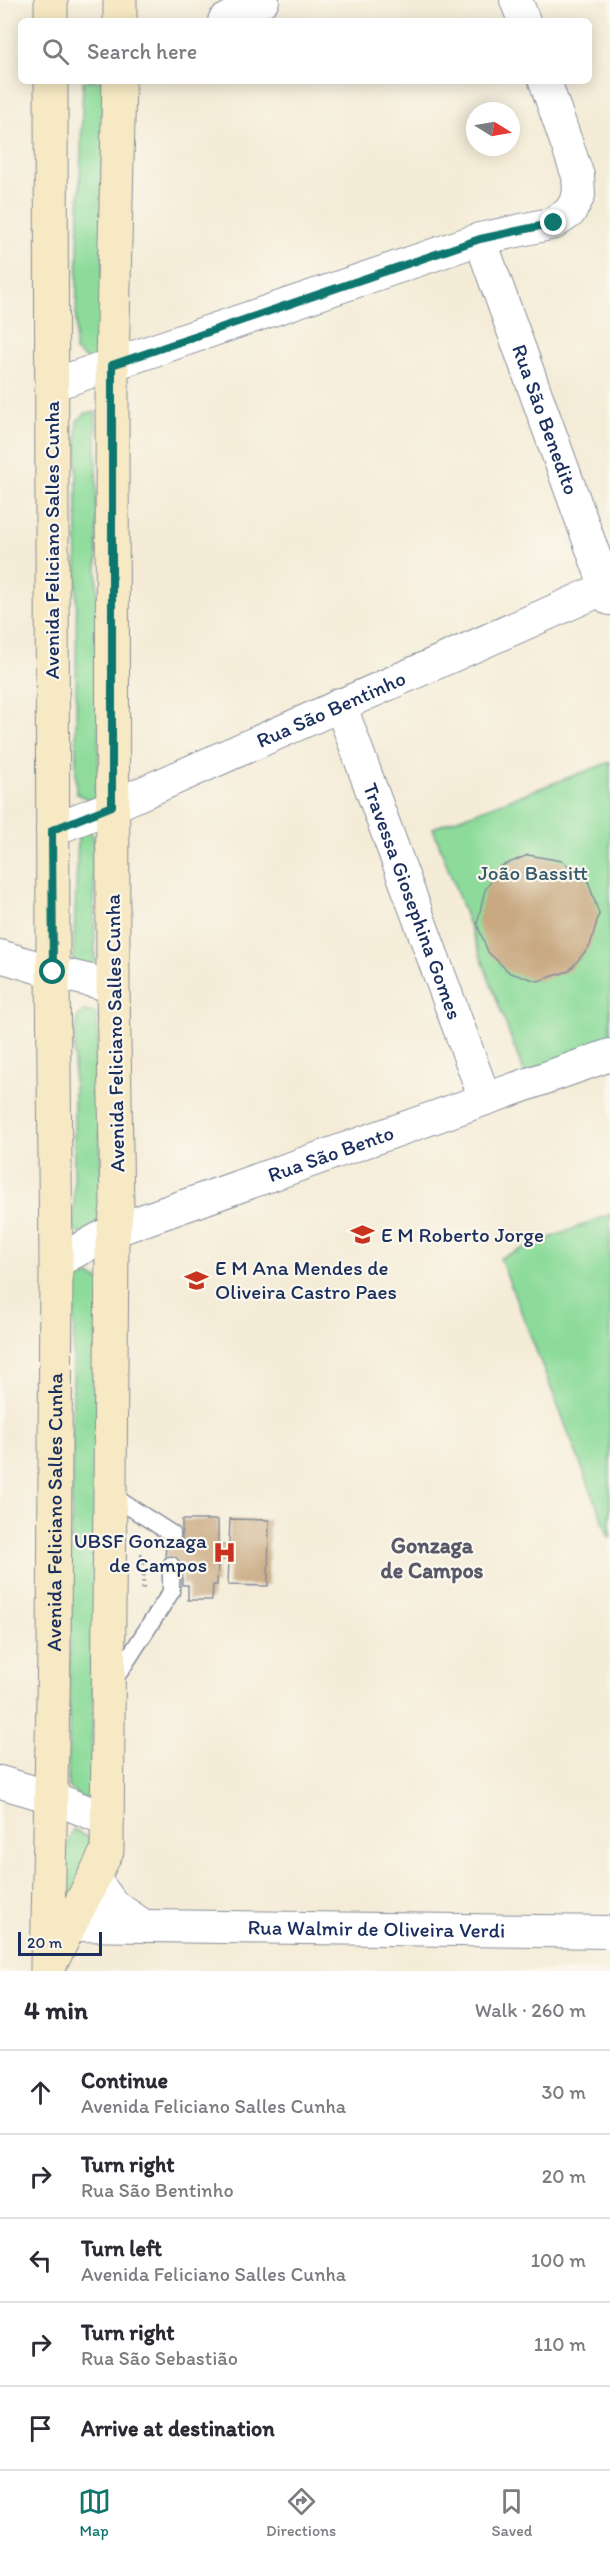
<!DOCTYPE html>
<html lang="en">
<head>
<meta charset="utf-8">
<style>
  body { margin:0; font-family:Itim,sans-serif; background:#f2f2f3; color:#2b2b33 }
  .compass { position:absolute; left:466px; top:102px; width:54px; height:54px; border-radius:50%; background:#fff; box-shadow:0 3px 15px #0003; rotate:101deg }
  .scale { position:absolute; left:18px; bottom:15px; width:84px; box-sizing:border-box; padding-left:6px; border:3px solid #1b2f5e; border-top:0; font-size:16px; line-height:21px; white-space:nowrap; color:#1b2f5e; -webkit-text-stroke:4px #fbf7ec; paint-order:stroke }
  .stop { position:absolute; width:18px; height:18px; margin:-14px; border:4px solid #0f766e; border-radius:50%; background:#fff }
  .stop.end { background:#0f766e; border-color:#fff; box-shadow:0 2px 6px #0008 }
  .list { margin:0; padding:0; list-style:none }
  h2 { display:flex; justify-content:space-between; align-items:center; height:78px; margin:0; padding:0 24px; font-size:26px }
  h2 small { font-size:20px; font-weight:400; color:#7c7c81 }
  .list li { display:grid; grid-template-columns:39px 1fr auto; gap:18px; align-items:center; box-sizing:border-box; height:84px; padding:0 24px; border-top:2px solid #e1e1e2 }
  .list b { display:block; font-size:22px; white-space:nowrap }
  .list p { margin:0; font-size:20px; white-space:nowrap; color:#7c7c81 }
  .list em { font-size:20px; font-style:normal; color:#7c7c81 }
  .icon { flex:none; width:33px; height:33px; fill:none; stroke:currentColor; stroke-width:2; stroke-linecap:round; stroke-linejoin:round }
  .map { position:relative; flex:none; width:610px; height:1971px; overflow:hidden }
  .search { position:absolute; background:#fff; box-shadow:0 3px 15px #0003; left:18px; right:18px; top:18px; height:66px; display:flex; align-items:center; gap:15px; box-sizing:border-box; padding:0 21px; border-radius:9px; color:#7c7c81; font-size:22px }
  .sheet { height:498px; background:#fff }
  nav { display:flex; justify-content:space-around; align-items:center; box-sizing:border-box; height:84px; border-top:2px solid #e1e1e2; background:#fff; font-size:16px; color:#7c7c81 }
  nav a { display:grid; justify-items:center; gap:3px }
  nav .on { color:#0f766e }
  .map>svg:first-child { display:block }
</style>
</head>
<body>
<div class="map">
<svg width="610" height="1971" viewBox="0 0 610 1971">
  <rect width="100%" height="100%" fill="#fbf7ec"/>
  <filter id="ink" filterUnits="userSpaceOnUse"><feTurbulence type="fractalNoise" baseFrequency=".0167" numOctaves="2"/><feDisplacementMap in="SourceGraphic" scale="12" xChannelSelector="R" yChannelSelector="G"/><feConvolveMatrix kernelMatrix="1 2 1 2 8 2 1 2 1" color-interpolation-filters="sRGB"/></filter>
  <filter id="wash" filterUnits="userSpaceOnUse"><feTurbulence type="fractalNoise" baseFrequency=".008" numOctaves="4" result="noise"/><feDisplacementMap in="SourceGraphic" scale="24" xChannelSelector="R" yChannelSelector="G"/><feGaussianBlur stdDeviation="1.35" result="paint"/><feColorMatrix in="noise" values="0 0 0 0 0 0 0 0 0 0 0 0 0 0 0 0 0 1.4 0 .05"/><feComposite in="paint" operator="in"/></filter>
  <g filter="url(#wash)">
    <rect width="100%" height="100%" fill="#f4ecd7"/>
    <g fill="#8cdb9a" stroke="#54857c" stroke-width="1.5">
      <polygon points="83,81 106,81 101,356 89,361 75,351"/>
      <polygon points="96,412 99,798 87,799 76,793 77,421 86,413"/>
      <polygon points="610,762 610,1043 524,1073 433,828"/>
      <polygon points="90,831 94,838 95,964 91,971 73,964 78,838 82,832"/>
      <polygon points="83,1011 96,1013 98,1026 102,1222 84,1237 74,1230 74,1038 78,1016"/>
      <polygon points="610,1214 610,1539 500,1258"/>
      <polygon points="89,1276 99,1280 104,1294 91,1779 90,1792 84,1800 68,1787 74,1298 78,1279"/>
      <polygon points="73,1829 94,1841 73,1910 57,1897 67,1846"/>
    </g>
    <g id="blocks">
      <g fill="#c7a880">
        <polygon points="528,855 562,861 588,881 599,914 590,946 569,971 538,981 510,973 488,952 477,924 485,890 501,866"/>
        <polygon points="230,1519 269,1520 268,1586 228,1585 229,1560 218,1560 217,1585 213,1585 212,1600 188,1600 188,1585 182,1585 182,1565 165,1564 166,1540 182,1540 182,1520 218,1520 218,1545 229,1545"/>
      </g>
    </g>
  </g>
  <g filter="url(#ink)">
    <use href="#blocks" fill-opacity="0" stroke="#888e9a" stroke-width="1.5"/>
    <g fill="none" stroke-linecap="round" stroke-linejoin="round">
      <defs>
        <g id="lane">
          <polyline points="111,1495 172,1534 172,1539"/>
          <polyline points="113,1682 171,1592 171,1565"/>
        </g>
        <g id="street">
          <polyline points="516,0 524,21"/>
          <polyline points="224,21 263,0"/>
          <path id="s1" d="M480 239 610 599"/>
          <polyline points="52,385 480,239 554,223 570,212 579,195 578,176 545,81"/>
          <path id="s2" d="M340 704 485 1099"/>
          <path id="s3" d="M52 830 113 806 610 586"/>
          <polyline points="0,956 53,972 113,986"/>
          <path id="s4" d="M56 1262 113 1231 610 1055"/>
          <polyline points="0,1782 51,1797 108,1820"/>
          <polyline points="94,1879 113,1905 144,1926"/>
          <path id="s5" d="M50 1912 72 1925 610 1932"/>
        </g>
        <g id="secondary">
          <polyline points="51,0 51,21"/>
          <polyline points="120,21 120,0"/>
          <path id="s6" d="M47 1966 54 1652 56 1262 53 972 51 81"/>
          <polyline points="47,1971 107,1851 112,1244 117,1207 113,986 112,365 119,81"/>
        </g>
      </defs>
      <use href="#lane" stroke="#888e9a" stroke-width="19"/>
      <use href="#street" stroke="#888e9a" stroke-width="34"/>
      <use href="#secondary" stroke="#888e9a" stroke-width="35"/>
      <polyline stroke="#888e9a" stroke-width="4" stroke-dasharray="1.5 4.5" stroke-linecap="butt" points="140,1555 144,1555 143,1591"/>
      <use href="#lane" stroke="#fff" stroke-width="16"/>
      <use href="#street" stroke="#fff" stroke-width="32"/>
      <use href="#secondary" stroke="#f6e9c3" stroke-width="33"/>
    </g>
  </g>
  <g fill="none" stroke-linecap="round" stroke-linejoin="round" filter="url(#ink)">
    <polyline stroke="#0f766e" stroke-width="8" points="53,972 52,830 112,806 112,365 480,239 554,223"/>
  </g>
  <defs>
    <symbol id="school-bare" viewBox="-9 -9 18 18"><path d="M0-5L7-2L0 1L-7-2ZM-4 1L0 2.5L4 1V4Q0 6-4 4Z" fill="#c8321e" stroke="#fbf7ec" stroke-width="2.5" paint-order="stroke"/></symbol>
    <symbol id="hospital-bare" viewBox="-9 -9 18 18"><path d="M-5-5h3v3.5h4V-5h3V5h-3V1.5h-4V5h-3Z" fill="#c8321e" stroke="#fbf7ec" stroke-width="2.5" paint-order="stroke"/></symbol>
  </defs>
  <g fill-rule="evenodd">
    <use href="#school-bare" x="346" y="1218" width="33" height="33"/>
    <use href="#school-bare" x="180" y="1264" width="33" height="33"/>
    <use href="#hospital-bare" x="208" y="1536" width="33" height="33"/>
  </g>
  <g text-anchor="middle" stroke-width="4.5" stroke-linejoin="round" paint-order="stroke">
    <g font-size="21" fill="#1b2f5e" stroke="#fbf7ec">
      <text dy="7" stroke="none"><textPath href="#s1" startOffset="192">Rua São Benedito</textPath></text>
      <text transform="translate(52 540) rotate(-90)" y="7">Avenida Feliciano Salles Cunha</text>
      <text dy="7" stroke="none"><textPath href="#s3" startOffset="304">Rua São Bentinho</textPath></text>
      <text dy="7" stroke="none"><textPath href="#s2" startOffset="210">Travessa Giosephina Gomes</textPath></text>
      <text transform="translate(115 1033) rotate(-91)" y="7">Avenida Feliciano Salles Cunha</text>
      <text dy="7" stroke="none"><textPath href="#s4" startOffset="296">Rua São Bento</textPath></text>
      <text dy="7" stroke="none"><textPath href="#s6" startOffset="454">Avenida Feliciano Salles Cunha</textPath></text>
      <text dy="7" stroke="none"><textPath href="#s5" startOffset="330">Rua Walmir de Oliveira Verdi</textPath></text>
    </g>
    <g font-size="21" fill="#375a6d" stroke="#fbf7ec">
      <text x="533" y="880">João Bassitt</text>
    </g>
    <g font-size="21" fill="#1b2f5e" stroke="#fbf7ec" text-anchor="start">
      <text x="381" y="1242">E M Roberto Jorge</text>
      <text x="215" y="1275">E M Ana Mendes de<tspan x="215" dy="24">Oliveira Castro Paes</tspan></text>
      <text x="207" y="1548" text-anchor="end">UBSF Gonzaga<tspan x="207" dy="24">de Campos</tspan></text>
    </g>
    <g font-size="22" font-weight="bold" fill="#57596a" stroke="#fbf7ec">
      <text x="432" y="1553">Gonzaga<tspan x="432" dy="25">de Campos</tspan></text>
    </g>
  </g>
</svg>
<svg class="compass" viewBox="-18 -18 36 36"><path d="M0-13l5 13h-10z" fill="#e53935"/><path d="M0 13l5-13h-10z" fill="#7c7c81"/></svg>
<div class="scale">20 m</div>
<div class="stop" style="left:53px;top:972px"></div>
<div class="stop end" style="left:554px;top:223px"></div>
<div class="search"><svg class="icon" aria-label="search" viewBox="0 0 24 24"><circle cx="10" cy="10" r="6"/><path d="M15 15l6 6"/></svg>Search here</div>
</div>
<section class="sheet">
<h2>4 min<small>Walk · 260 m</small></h2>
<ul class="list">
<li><svg class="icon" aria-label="ahead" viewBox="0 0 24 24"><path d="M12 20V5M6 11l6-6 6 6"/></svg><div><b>Continue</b><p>Avenida Feliciano Salles Cunha</p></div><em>30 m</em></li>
<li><svg class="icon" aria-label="right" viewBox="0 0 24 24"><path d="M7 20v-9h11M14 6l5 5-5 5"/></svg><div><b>Turn right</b><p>Rua São Bentinho</p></div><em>20 m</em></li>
<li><svg class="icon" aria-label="left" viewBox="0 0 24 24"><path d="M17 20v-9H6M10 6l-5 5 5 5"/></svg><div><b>Turn left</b><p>Avenida Feliciano Salles Cunha</p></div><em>100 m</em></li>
<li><svg class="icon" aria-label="right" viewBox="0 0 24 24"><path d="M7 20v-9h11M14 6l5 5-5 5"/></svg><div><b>Turn right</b><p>Rua São Sebastião</p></div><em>110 m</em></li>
<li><svg class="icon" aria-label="arrive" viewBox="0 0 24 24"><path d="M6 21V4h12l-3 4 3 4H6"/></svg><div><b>Arrive at destination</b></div></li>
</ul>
</section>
<nav>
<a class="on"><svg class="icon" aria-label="map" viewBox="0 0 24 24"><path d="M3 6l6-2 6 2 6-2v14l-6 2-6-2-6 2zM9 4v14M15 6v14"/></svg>Map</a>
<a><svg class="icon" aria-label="directions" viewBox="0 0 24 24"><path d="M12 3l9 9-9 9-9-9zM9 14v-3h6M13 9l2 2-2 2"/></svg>Directions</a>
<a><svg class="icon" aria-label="saved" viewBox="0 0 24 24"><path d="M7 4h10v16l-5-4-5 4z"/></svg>Saved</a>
</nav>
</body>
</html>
